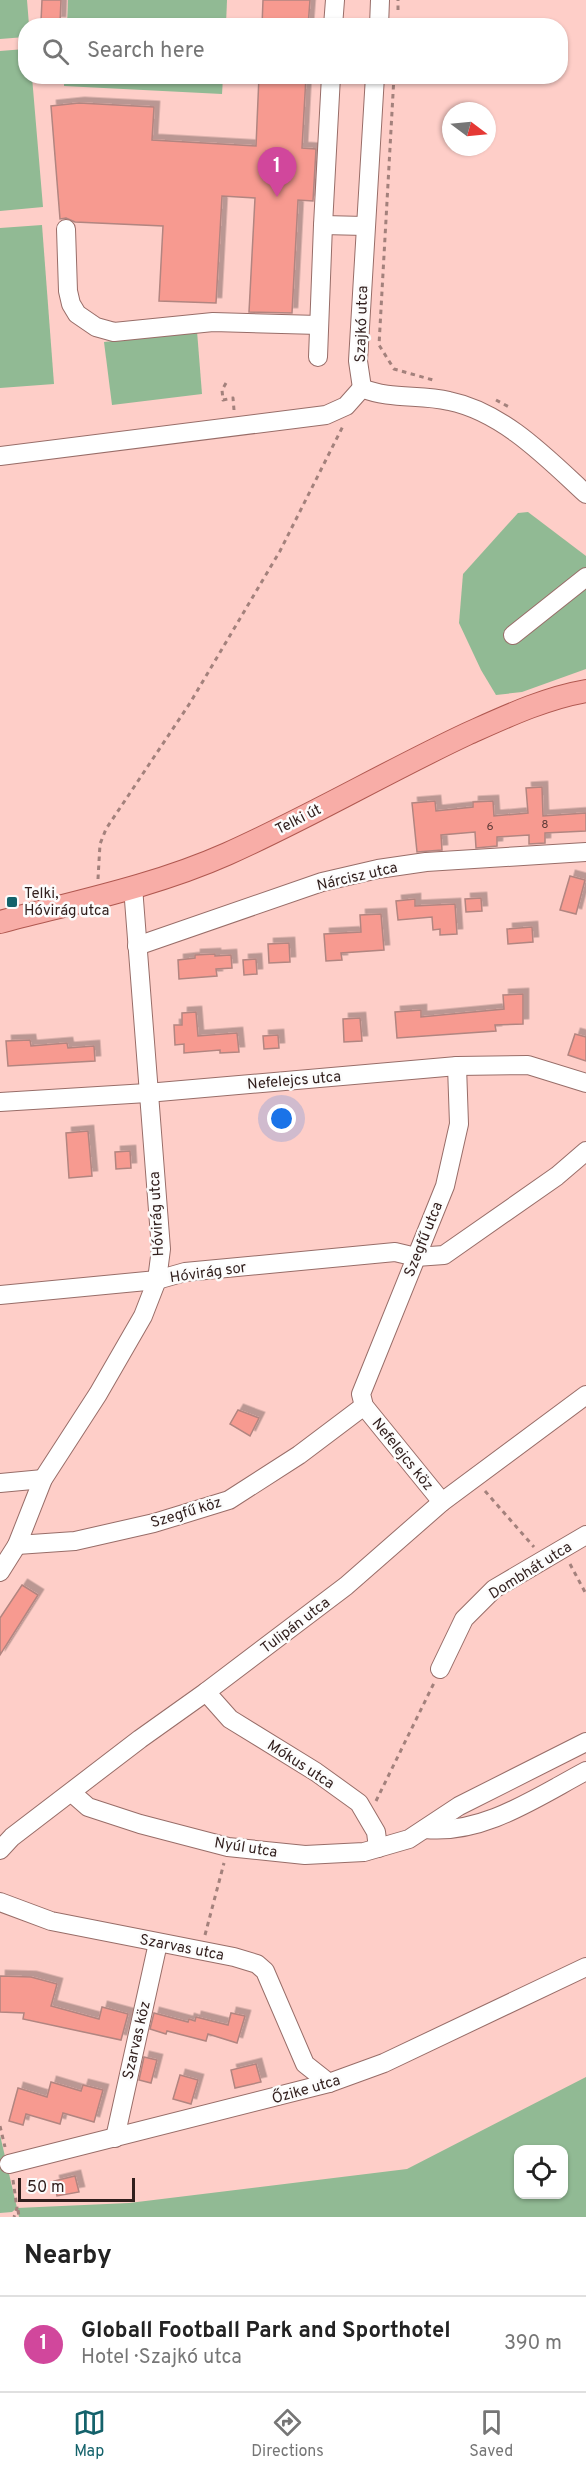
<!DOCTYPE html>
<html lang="en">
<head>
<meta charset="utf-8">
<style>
  body { margin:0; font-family:Overpass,sans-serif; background:#f6f6f6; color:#222 }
  .controls { position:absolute; right:18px; bottom:18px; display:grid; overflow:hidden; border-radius:12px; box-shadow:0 2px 4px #0004 }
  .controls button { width:54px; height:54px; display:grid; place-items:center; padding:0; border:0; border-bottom:2px solid #e0e0e0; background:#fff; color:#222; font:30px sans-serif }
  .compass { position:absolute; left:442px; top:102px; width:54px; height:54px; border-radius:50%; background:#fff; box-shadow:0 2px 4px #0004; rotate:106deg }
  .scale { position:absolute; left:18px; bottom:15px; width:117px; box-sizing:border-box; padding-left:6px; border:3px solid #311f1d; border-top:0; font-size:16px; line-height:21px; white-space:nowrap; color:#311f1d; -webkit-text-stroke:4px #fcfcfc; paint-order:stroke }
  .you { position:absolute; left:282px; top:1119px; width:21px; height:21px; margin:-15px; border:4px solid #fff; border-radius:50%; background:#1a73e8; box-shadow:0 0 0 9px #1a73e833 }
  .badge { display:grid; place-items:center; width:39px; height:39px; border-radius:50%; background:#14626b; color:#fff; font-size:20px; font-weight:700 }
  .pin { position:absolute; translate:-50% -50px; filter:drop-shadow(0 2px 3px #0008) }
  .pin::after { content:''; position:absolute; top:32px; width:21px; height:18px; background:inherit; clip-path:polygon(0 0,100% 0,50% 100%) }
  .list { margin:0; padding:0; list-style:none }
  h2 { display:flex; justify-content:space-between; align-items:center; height:78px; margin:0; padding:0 24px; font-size:26px }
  h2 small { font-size:20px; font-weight:400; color:#767676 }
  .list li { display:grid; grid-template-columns:39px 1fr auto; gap:18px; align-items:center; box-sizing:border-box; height:96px; padding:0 24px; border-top:2px solid #e0e0e0 }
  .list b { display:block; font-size:22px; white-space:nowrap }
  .list p { margin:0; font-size:20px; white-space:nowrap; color:#767676 }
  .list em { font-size:20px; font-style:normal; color:#767676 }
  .icon { flex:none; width:33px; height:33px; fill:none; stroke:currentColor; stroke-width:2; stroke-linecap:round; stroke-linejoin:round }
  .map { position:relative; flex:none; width:586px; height:2217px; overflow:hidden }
  .search { position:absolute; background:#fff; box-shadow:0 2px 4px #0004; left:18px; right:18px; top:18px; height:66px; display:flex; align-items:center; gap:15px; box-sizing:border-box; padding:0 21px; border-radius:24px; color:#767676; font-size:22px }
  .sheet { height:174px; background:#fff }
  nav { display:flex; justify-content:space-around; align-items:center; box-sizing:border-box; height:84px; border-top:2px solid #e0e0e0; background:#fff; font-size:16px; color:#767676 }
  nav a { display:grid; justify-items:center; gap:3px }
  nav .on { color:#14626b }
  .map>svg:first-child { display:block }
</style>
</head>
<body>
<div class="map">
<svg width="586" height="2217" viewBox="0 0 586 2217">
  <defs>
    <filter id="shadow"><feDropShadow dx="5.5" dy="-5.5" stdDeviation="0" flood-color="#0004"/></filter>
  </defs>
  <rect width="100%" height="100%" fill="#fecec8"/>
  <g fill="#91ba94" fill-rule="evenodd">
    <polygon points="0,0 27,0 29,25 26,26 25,37 0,39"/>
    <polygon points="68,0 227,0 226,25 67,25"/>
    <polygon points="25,49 26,76 32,77 43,207 0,211 0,51"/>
    <polygon points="64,77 223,77 222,94 64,86"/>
    <polygon points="42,225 54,384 0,388 0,228"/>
    <polygon points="197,331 202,394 112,405 104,342"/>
    <polygon points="528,512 586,556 586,669 522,692 496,695 481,670 459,623 463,574 518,513"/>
    <path d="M586 2077V2217H19L17 2208 12 2212 0 2213V2135L17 2208 129 2203 407 2169ZM518 2150H564V2194H518Z"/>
  </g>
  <g fill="#f79a90" stroke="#b28580" stroke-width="1.5" filter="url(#shadow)">
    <polygon points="42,0 61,0 60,22 41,21"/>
    <polygon points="263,0 310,0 308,26 262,26"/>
    <polygon points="259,76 306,76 302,148 316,149 313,201 298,200 292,313 249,312 255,198 222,196 216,303 159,301 163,226 75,222 66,218 60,219 51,106 79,103 154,107 152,140 256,146"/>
    <polygon points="542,787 543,816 586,813 586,831 545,833 545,843 529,844 529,835 497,837 497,846 476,848 475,832 441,835 442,850 417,852 412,803 435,801 436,811 473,807 473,802 493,801 494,816 528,813 526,788"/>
    <polygon points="570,876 585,880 576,914 560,910"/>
    <polygon points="481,898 482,911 466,912 465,899"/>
    <polygon points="415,899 415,906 455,904 457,934 440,935 440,929 433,930 432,917 398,920 396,901"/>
    <polygon points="381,914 384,950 341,953 342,960 326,961 324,934 361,932 360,915"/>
    <polygon points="532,927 533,942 508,944 507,929"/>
    <polygon points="289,943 290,962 269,963 268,944"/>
    <polygon points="215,954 215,956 231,955 232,968 216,969 217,976 179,979 178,960 195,958 195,955"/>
    <polygon points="256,959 257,974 244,975 243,960"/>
    <polygon points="523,994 523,1024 495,1025 496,1031 397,1038 395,1012 421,1010 421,1017 504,1009 503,995"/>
    <polygon points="196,1012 198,1036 237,1033 239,1052 220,1053 220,1050 184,1053 184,1044 175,1045 174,1025 182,1025 182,1013"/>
    <polygon points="360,1018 362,1041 344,1042 343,1019"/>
    <polygon points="575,1034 586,1037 586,1061 568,1055"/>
    <polygon points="278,1035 279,1048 264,1049 263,1036"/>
    <polygon points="30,1040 31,1046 67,1043 68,1048 94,1046 95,1061 8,1066 6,1041"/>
    <polygon points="88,1131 92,1176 69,1178 66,1133"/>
    <polygon points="130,1151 131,1168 116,1169 115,1152"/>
    <polygon points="238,1410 259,1418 250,1436 230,1424"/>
    <polygon points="22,1585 38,1595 0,1655 0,1618"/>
    <polygon points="0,1976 31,1977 57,1984 51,2006 99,2019 102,2007 128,2014 121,2040 23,2019 24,2013 0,2012"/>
    <polygon points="154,2013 188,2022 189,2019 195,2021 196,2017 228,2025 231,2013 245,2016 237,2043 208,2034 206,2041 167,2031 166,2034 150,2029"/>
    <polygon points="144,2057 157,2060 151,2083 139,2080"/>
    <polygon points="256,2064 261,2082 235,2088 231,2070"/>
    <polygon points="180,2075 198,2080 191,2104 173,2099"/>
    <polygon points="51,2082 81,2091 83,2085 103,2090 94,2122 63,2113 60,2124 26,2114 23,2125 9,2121 18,2088 47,2097"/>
    <polygon points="75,2176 79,2192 57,2196 54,2181"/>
  </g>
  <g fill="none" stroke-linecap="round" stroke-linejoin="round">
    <defs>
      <g id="minor">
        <polyline points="333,26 335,0"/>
        <polyline points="379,26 380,0"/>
        <polyline points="323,225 331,76"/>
        <polyline points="66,229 68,291 71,304 77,314 96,327 114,332 213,322 319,325"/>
        <polyline points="318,357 323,225 365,226"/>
        <polyline points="362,388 358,361 375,76"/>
        <path d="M362 388C390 400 420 394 449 401 503 412 547 458 586 494"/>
        <polyline points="0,456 326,415 346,406 362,388"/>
        <polyline points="513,635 586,577"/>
        <polyline points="137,946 322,882 378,869 426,862 586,852"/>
        <polyline points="0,1102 147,1093 457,1066 528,1065 586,1083"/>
        <polyline points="0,1295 157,1280 185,1272 395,1252 416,1257 444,1255 557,1176 586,1151"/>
        <polyline points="0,1483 43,1479"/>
        <polyline points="442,1502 364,1406 361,1394 445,1186 459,1124 457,1066"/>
        <polyline points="17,1545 75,1541 154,1523 229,1500 299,1455 364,1406"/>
        <polyline points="0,1572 17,1545 43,1479 98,1394 143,1316 157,1280 161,1249 133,887"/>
        <polyline points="440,1669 464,1619 494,1589 586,1535"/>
        <polyline points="206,1692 230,1719 316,1772 359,1803 376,1832 378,1848"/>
        <polyline points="72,1793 88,1807 140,1824 228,1847 305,1855 364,1852 409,1839 459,1806 586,1742"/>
        <path d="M425 1829C483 1835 537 1797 586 1771"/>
        <polyline points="0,1850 12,1837 140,1739 206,1692 346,1586 442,1502 586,1395"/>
        <polyline points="0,1902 51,1921 234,1957 257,1964 265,1971 305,2064 329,2083"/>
        <polyline points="115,2138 158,1943"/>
        <polyline points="9,2164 329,2083 384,2063 586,1967"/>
      </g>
      <path id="major" d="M0 922C76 902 155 886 227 854 308 818 386 772 467 734 505 717 545 698 586 691"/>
    </defs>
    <use href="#minor" stroke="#986d68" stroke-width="20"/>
    <use href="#major" stroke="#b05850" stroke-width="24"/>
    <g stroke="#a3817c" stroke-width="3" stroke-dasharray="4.5 4.5" stroke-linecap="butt">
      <polyline points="398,10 398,0"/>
      <polyline points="394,76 379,345 394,369 433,380"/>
      <polyline points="226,383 222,390 223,400 233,398 234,410"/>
      <polyline points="496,400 509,407"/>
      <polyline points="98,879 100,844 106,829 190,703 280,551 344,424"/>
      <polyline points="485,1491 534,1547"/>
      <polyline points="570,1564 586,1594"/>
      <polyline points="376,1801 434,1683"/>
      <polyline points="205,1935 224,1863"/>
      <polyline points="0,2126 5,2147"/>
      <polyline points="13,2180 17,2208 14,2217"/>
      <polyline points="18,2210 19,2217"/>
    </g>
    <use href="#minor" stroke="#fff" stroke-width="18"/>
    <use href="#major" stroke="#f8ada7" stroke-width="22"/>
  </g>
  <rect fill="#14626b" stroke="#fcfcfc" stroke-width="2" x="6" y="896" width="12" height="12" rx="3"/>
  <g text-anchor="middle" stroke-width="5" stroke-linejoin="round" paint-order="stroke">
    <g font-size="12" fill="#623e3a">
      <text x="545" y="828">8</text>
      <text x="490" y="830">6</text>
    </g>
    <g font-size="15" fill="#311f1d" stroke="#fcfcfc">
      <text transform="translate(361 324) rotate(-88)" y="5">Szajkó utca</text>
      <text transform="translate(298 819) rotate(-27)" y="5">Telki út</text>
      <text transform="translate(357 876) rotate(-13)" y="5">Nárcisz utca</text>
      <text transform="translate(294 1080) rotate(-5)" y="5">Nefelejcs utca</text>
      <text transform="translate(156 1214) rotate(-93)" y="5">Hóvirág utca</text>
      <text transform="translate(423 1239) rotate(-68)" y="5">Szegfű utca</text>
      <text transform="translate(208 1272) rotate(-8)" y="5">Hóvirág sor</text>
      <text transform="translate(403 1454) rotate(51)" y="5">Nefelejcs köz</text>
      <text transform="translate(186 1512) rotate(-17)" y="5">Szegfű köz</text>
      <text transform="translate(530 1570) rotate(-32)" y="5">Dombhát utca</text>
      <text transform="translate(295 1625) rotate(-37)" y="5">Tulipán utca</text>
      <text transform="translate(301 1764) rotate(33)" y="5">Mókus utca</text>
      <text transform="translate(246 1847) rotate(9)" y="5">Nyúl utca</text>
      <text transform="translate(182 1947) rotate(11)" y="5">Szarvas utca</text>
      <text transform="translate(136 2040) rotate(-77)" y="5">Szarvas köz</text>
      <text transform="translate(306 2089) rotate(-16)" y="5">Őzike utca</text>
    </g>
    <g font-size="15" fill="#311f1d" stroke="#fcfcfc" text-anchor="start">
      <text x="24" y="898">Telki,<tspan x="24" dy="17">Hóvirág utca</tspan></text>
    </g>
  </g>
</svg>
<div class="controls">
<button><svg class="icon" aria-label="locate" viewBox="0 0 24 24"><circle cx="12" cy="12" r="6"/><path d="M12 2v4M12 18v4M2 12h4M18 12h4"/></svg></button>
</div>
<svg class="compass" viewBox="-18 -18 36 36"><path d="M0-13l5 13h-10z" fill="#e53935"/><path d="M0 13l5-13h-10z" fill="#767676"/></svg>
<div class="scale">50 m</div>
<div class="you"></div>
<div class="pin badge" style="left:277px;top:197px;background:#d1479c">1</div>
<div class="search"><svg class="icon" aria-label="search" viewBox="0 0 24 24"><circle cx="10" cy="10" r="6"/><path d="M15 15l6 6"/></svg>Search here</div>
</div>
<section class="sheet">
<h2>Nearby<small></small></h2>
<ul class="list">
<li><span class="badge" style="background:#d1479c">1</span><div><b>Globall Football Park and Sporthotel</b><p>Hotel · Szajkó utca</p></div><em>390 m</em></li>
</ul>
</section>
<nav>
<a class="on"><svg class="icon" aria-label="map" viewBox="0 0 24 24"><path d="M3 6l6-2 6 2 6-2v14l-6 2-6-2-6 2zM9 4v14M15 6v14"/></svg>Map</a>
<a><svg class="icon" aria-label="directions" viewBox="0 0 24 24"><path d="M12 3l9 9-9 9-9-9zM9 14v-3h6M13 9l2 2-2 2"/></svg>Directions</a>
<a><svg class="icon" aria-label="saved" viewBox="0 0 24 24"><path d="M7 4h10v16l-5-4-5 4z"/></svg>Saved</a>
</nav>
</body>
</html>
